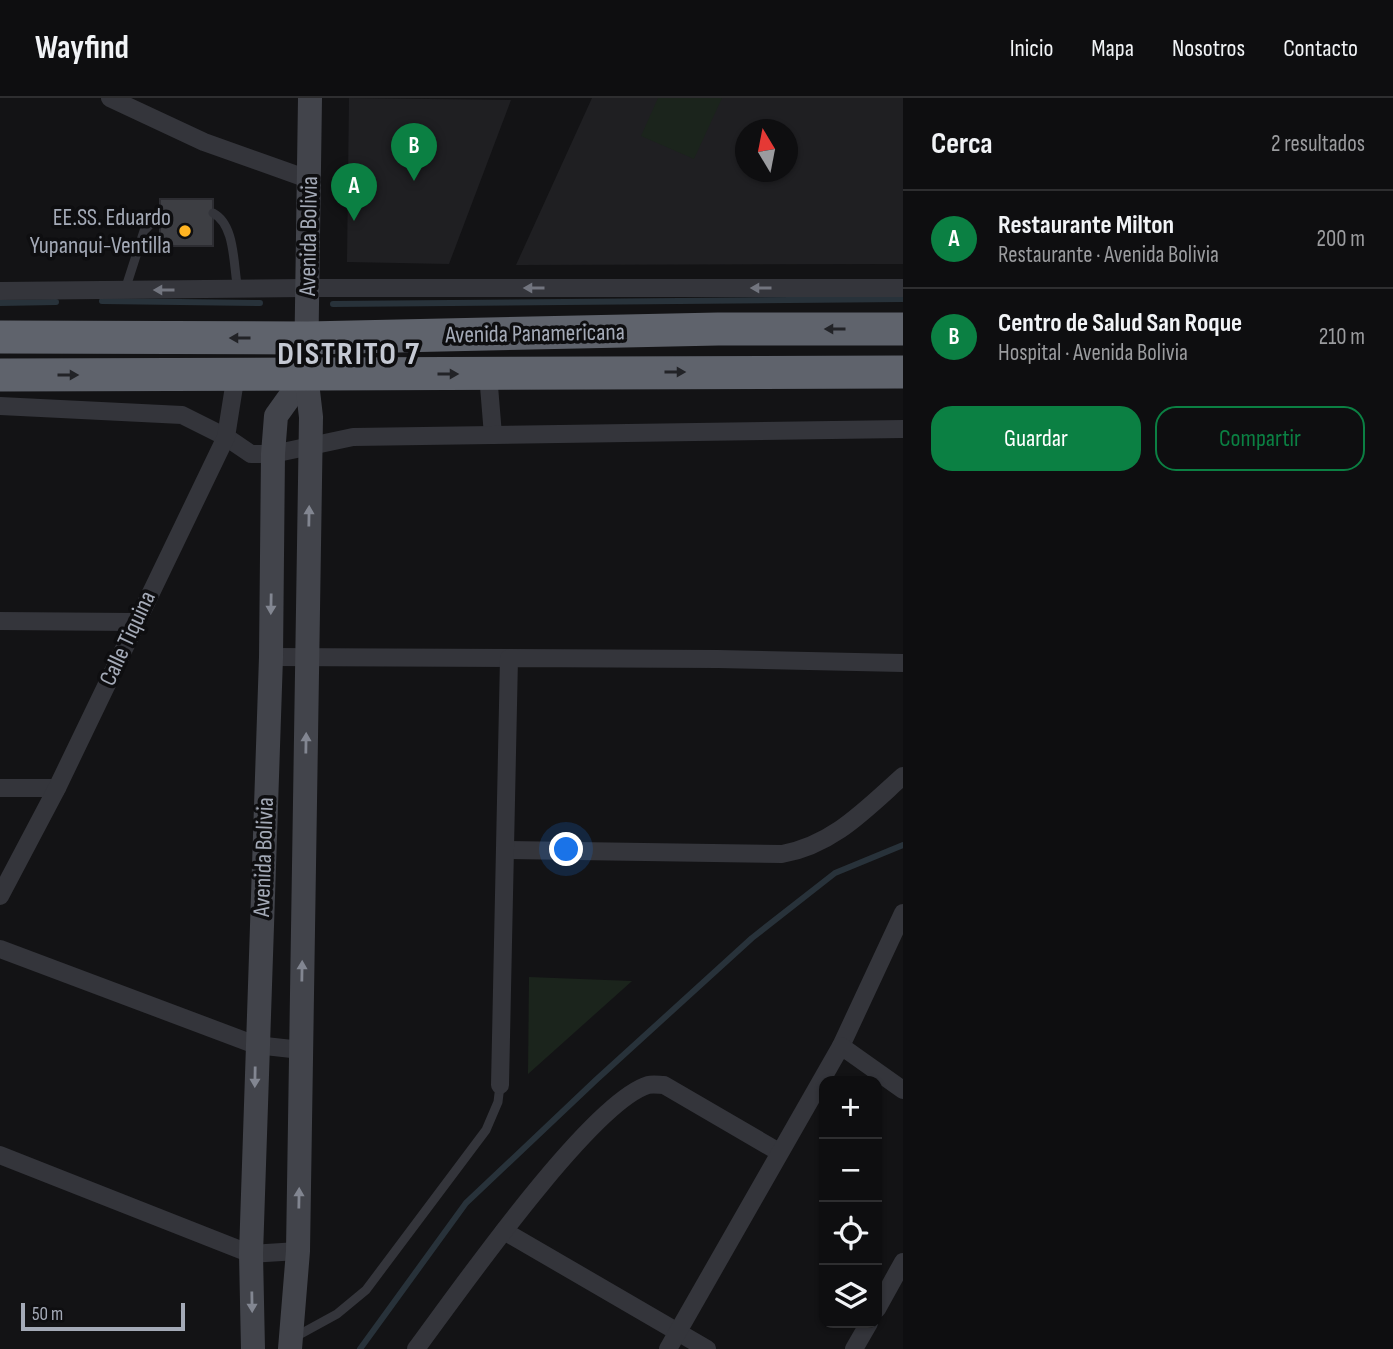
<!DOCTYPE html>
<html lang="es">
<head>
<meta charset="utf-8">
<style>
  body { margin:0; font-family:"Sofia Sans Condensed",sans-serif; background:#171719; color:#f1f3f6 }
  .controls { position:absolute; right:21px; bottom:21px; display:grid; overflow:hidden; border-radius:14px; box-shadow:0 2px 5px #0004 }
  .controls button { width:63px; height:63px; display:grid; place-items:center; padding:0; border:0; border-bottom:2px solid #2e2e30; background:#0e0e10; color:#f1f3f6; font:35px sans-serif }
  .compass { position:absolute; left:735px; top:21px; width:63px; height:63px; border-radius:50%; background:#0e0e10; box-shadow:0 2px 5px #0004; rotate:350deg }
  .scale { position:absolute; left:21px; bottom:18px; width:164px; box-sizing:border-box; padding-left:7px; border:4px solid #a4aab7; border-top:0; font-size:19px; line-height:24px; white-space:nowrap; color:#a4aab7; -webkit-text-stroke:5px #0e0e10; paint-order:stroke }
  .you { position:absolute; left:567px; top:752px; width:24px; height:24px; margin:-18px; border:5px solid #fff; border-radius:50%; background:#1a73e8; box-shadow:0 0 0 10px #1a73e833 }
  .badge { display:grid; place-items:center; width:46px; height:46px; border-radius:50%; background:#0b8043; color:#fff; font-size:23px; font-weight:700 }
  .pin { position:absolute; translate:-50% -58px; filter:drop-shadow(0 2px 4px #0008) }
  .pin::after { content:''; position:absolute; top:37px; width:24px; height:21px; background:inherit; clip-path:polygon(0 0,100% 0,50% 100%) }
  .list { margin:0; padding:0; list-style:none }
  h2 { display:flex; justify-content:space-between; align-items:center; height:91px; margin:0; padding:0 28px; font-size:30px }
  h2 small { font-size:23px; font-weight:400; color:#9b9c9f }
  .list li { display:grid; grid-template-columns:46px 1fr auto; gap:21px; align-items:center; box-sizing:border-box; height:98px; padding:0 28px; border-top:2px solid #2e2e30 }
  .list b { display:block; font-size:26px; white-space:nowrap }
  .list p { margin:0; font-size:23px; white-space:nowrap; color:#9b9c9f }
  .list em { font-size:23px; font-style:normal; color:#9b9c9f }
  .actions { display:flex; gap:14px; padding:21px 28px }
  .actions a { flex:1; padding:16px 0; border:2px solid #0b8043; border-radius:21px; text-align:center; font-size:24px; color:#0b8043 }
  .actions .main { background:#0b8043; color:#fff }
  .icon { flex:none; width:38px; height:38px; fill:none; stroke:currentColor; stroke-width:2; stroke-linecap:round; stroke-linejoin:round }
  .map { position:relative; flex:none; width:903px; height:1251px; overflow:hidden }
  header { display:flex; align-items:center; gap:42px; box-sizing:border-box; height:98px; padding:0 35px; background:#0e0e10; border-bottom:2px solid #2e2e30 }
  header strong { font-size:33px }
  nav { display:flex; gap:38px; margin-inline-start:auto; font-size:24px }
  main { display:flex }
  aside { flex:1; background:#0e0e10 }
  .map>svg:first-child { display:block }
</style>
</head>
<body>
<header>
<strong>Wayfind</strong>
<nav><a>Inicio</a><a>Mapa</a><a>Nosotros</a><a>Contacto</a></nav>
</header>
<main>
<div class="map">
<svg width="903" height="1251" viewBox="0 0 903 1251">
  <rect width="100%" height="100%" fill="#131315"/>
  <g fill="#1f1f22" fill-rule="evenodd">
    <polygon points="349,0 511,2 449,166 347,164"/>
    <path d="M592 0H903V166L516 167ZM746 32H788V74H746Z"/>
  </g>
  <g fill="#1b241c">
    <polygon points="658,0 722,0 694,61 641,38"/>
    <polygon points="529,879 632,883 528,976"/>
  </g>
  <g fill="none" stroke-linecap="round" stroke-linejoin="round">
    <g stroke="#28323a" stroke-width="6">
      <polyline points="102,203 260,205"/>
      <polyline points="0,205 56,204"/>
      <polyline points="333,206 903,201"/>
      <polyline points="360,1251 466,1105 596,982 752,840 835,775 903,747"/>
    </g>
  </g>
  <rect fill="#3d3e43" stroke="#2d2d32" stroke-width="2" x="160" y="101" width="53" height="47"/>
  <g fill="none" stroke-linecap="round" stroke-linejoin="round">
    <g stroke="#34353b" stroke-width="9">
      <path d="M213 115C236 127 233 168 238 192"/>
      <polyline points="125,192 144,133 160,116"/>
      <polyline points="295,1239 337,1216 366,1192 486,1032 498,1004 500,987"/>
    </g>
    <g stroke="#34353b" stroke-width="18">
      <polyline points="110,0 204,44 308,81"/>
      <polyline points="0,193 306,190 903,190"/>
      <polyline points="488,276 493,337"/>
      <polyline points="0,308 182,317 226,339 251,356 273,356 353,339 903,331"/>
      <polyline points="0,523 134,524"/>
      <polyline points="271,559 509,560"/>
      <polyline points="0,690 57,690"/>
      <path d="M507 752 782 756C833 747 866 711 903 678"/>
      <polyline points="0,798 57,690 226,339 236,276"/>
      <polyline points="0,851 256,947 301,952"/>
      <polyline points="841,948 903,815"/>
      <polyline points="500,987 509,560 718,561 903,565"/>
      <polyline points="0,1057 251,1156 298,1153"/>
      <polyline points="504,1133 707,1251"/>
      <polyline points="877,1211 903,1164"/>
      <path d="M416 1251C457 1196 590 1005 648 987 653 986 660 987 664 987L779 1054"/>
      <polyline points="668,1251 841,948 903,992"/>
      <polyline points="854,1251 869,1225"/>
    </g>
    <g stroke="#42444b" stroke-width="24">
      <polyline points="253,1251 251,1156 271,559 273,356 276,318 306,276"/>
      <polyline points="290,1251 298,1153 311,319 306,276 310,0"/>
    </g>
    <g stroke="#5f636c" stroke-width="33">
      <polyline points="0,239 308,240 718,231 903,231"/>
      <polyline points="0,277 903,274"/>
    </g>
  </g>
  <defs><path id="oneway-solid" d="M-6-.8H1V-3.2L6.5 0L1 3.2V.8H-6Z" transform="scale(1.75)"/></defs>
  <g fill="#72757f">
    <use href="#oneway-solid" transform="translate(534 190) rotate(-180)"/>
    <use href="#oneway-solid" transform="translate(761 190) rotate(-180)"/>
    <use href="#oneway-solid" transform="translate(164 192) rotate(-180)"/>
  </g>
  <g fill="#222327">
    <use href="#oneway-solid" transform="translate(835 231) rotate(-180)"/>
    <use href="#oneway-solid" transform="translate(240 240) rotate(-180)"/>
    <use href="#oneway-solid" transform="translate(675 274)"/>
    <use href="#oneway-solid" transform="translate(448 276)"/>
    <use href="#oneway-solid" transform="translate(68 277)"/>
  </g>
  <g fill="#828691">
    <use href="#oneway-solid" transform="translate(309 418) rotate(-89)"/>
    <use href="#oneway-solid" transform="translate(271 506) rotate(91)"/>
    <use href="#oneway-solid" transform="translate(306 645) rotate(-89)"/>
    <use href="#oneway-solid" transform="translate(302 873) rotate(-89)"/>
    <use href="#oneway-solid" transform="translate(255 979) rotate(91)"/>
    <use href="#oneway-solid" transform="translate(299 1100) rotate(-89)"/>
    <use href="#oneway-solid" transform="translate(252 1204) rotate(89)"/>
  </g>
  <circle fill="#ffb422" stroke="#0e0e10" stroke-width="2.5" cx="185" cy="133" r="7"/>
  <g text-anchor="middle" stroke-width="7" stroke-linejoin="round" paint-order="stroke">
    <g font-size="24" fill="#a4aab7" stroke="#0e0e10" text-anchor="end">
      <text x="171" y="127">EE.SS. Eduardo<tspan x="171" dy="28">Yupanqui-Ventilla</tspan></text>
    </g>
    <g font-size="24" fill="#a4aab7" stroke="#0e0e10">
      <text transform="translate(308 138) rotate(-89)" y="8">Avenida Bolivia</text>
      <text transform="translate(535 235) rotate(-1)" y="8">Avenida Panamericana</text>
      <text transform="translate(127 540) rotate(-65)" y="8">Calle Tiquina</text>
      <text transform="translate(263 759) rotate(-88)" y="8">Avenida Bolivia</text>
    </g>
    <g font-size="32" font-weight="bold" letter-spacing="2" fill="#c5c9d3" stroke="#0e0e10">
      <text x="349" y="266">DISTRITO 7</text>
    </g>
  </g>
</svg>
<div class="controls">
<button>+</button>
<button>−</button>
<button><svg class="icon" aria-label="locate" viewBox="0 0 24 24"><circle cx="12" cy="12" r="6"/><path d="M12 2v4M12 18v4M2 12h4M18 12h4"/></svg></button>
<button><svg class="icon" aria-label="layers" viewBox="0 0 24 24"><path d="M12 4l9 5-9 5-9-5zM3 14l9 5 9-5"/></svg></button>
</div>
<svg class="compass" viewBox="-18 -18 36 36"><path d="M0-13l5 13h-10z" fill="#e53935"/><path d="M0 13l5-13h-10z" fill="#9b9c9f"/></svg>
<div class="scale">50 m</div>
<div class="you"></div>
<div class="pin badge" style="left:354px;top:123px">A</div>
<div class="pin badge" style="left:414px;top:83px">B</div>
</div>
<aside>
<h2>Cerca<small>2 resultados</small></h2>
<ul class="list">
<li><span class="badge">A</span><div><b>Restaurante Milton</b><p>Restaurante · Avenida Bolivia</p></div><em>200 m</em></li>
<li><span class="badge">B</span><div><b>Centro de Salud San Roque</b><p>Hospital · Avenida Bolivia</p></div><em>210 m</em></li>
</ul>
<div class="actions"><a class="main">Guardar</a><a>Compartir</a></div>
</aside>
</main>
</body>
</html>
